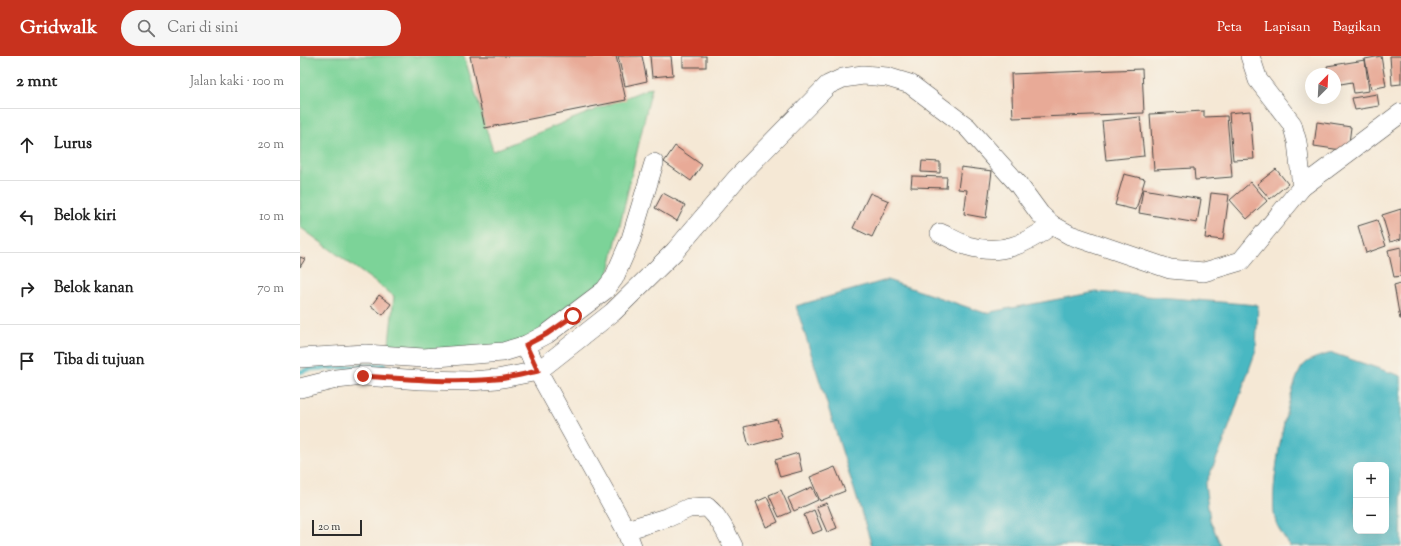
<!DOCTYPE html>
<html lang="id">
<head>
<meta charset="utf-8">
<style>
  body { margin:0; font-family:"Sorts Mill Goudy",serif; background:#f6f6f6; color:#222 }
  .controls { position:absolute; right:12px; bottom:12px; display:grid; overflow:hidden; border-radius:8px; box-shadow:0 4px 16px #0002 }
  .controls button { width:36px; height:36px; display:grid; place-items:center; padding:0; border:0; border-bottom:1px solid #e0e0e0; background:#fff; color:#222; font:20px sans-serif }
  .compass { position:absolute; left:1005px; top:12px; width:36px; height:36px; border-radius:50%; background:#fff; box-shadow:0 4px 16px #0002; rotate:24deg }
  .scale { position:absolute; left:12px; bottom:10px; width:50px; box-sizing:border-box; padding-left:4px; border:2px solid #2b2b2b; border-top:0; font-size:11px; line-height:14px; white-space:nowrap; color:#2b2b2b; -webkit-text-stroke:3px #f7f3e8; paint-order:stroke }
  .stop { position:absolute; width:12px; height:12px; margin:-9px; border:3px solid #c8321e; border-radius:50%; background:#fff }
  .stop.end { background:#c8321e; border-color:#fff; box-shadow:0 1px 4px #0008 }
  .list { margin:0; padding:0; list-style:none }
  h2 { display:flex; justify-content:space-between; align-items:center; height:52px; margin:0; padding:0 16px; font-size:17px }
  h2 small { font-size:13px; font-weight:400; color:#767676 }
  .list li { display:grid; grid-template-columns:26px 1fr auto; gap:12px; align-items:center; box-sizing:border-box; height:72px; padding:0 16px; border-top:1px solid #e0e0e0 }
  .list b { display:block; font-size:15px; white-space:nowrap }
  .list em { font-size:13px; font-style:normal; color:#767676 }
  .icon { flex:none; width:22px; height:22px; fill:none; stroke:currentColor; stroke-width:2; stroke-linecap:round; stroke-linejoin:round }
  .map { position:relative; flex:none; width:1101px; height:490px; overflow:hidden }
  header { display:flex; align-items:center; gap:24px; box-sizing:border-box; height:56px; padding:0 20px; background:#c8321e; color:#fff }
  header strong { font-size:19px }
  nav { display:flex; gap:22px; margin-inline-start:auto; font-size:14px }
  .search { width:280px; height:36px; background:#f6f6f6; display:flex; align-items:center; gap:10px; box-sizing:border-box; padding:0 14px; border-radius:22px; color:#767676; font-size:15px }
  main { display:flex }
  aside { flex:1; background:#fff }
  .map>svg:first-child { display:block }
</style>
</head>
<body>
<header>
<strong>Gridwalk</strong>
<div class="search"><svg class="icon" aria-label="search" viewBox="0 0 24 24"><circle cx="10" cy="10" r="6"/><path d="M15 15l6 6"/></svg>Cari di sini</div>
<nav><a>Peta</a><a>Lapisan</a><a>Bagikan</a></nav>
</header>
<main>
<aside>
<h2>2 mnt<small>Jalan kaki · 100 m</small></h2>
<ul class="list">
<li><svg class="icon" aria-label="ahead" viewBox="0 0 24 24"><path d="M12 20V5M6 11l6-6 6 6"/></svg><div><b>Lurus</b></div><em>20 m</em></li>
<li><svg class="icon" aria-label="left" viewBox="0 0 24 24"><path d="M17 20v-9H6M10 6l-5 5 5 5"/></svg><div><b>Belok kiri</b></div><em>10 m</em></li>
<li><svg class="icon" aria-label="right" viewBox="0 0 24 24"><path d="M7 20v-9h11M14 6l5 5-5 5"/></svg><div><b>Belok kanan</b></div><em>70 m</em></li>
<li><svg class="icon" aria-label="arrive" viewBox="0 0 24 24"><path d="M6 21V4h12l-3 4 3 4H6"/></svg><div><b>Tiba di tujuan</b></div></li>
</ul>
</aside>
<div class="map">
<svg width="1101" height="490" viewBox="0 0 1101 490">
  <rect width="100%" height="100%" fill="#f7f3e8"/>
  <filter id="ink" filterUnits="userSpaceOnUse"><feTurbulence type="fractalNoise" baseFrequency=".025" numOctaves="2"/><feDisplacementMap in="SourceGraphic" scale="8" xChannelSelector="R" yChannelSelector="G"/><feConvolveMatrix kernelMatrix="1 2 1 2 8 2 1 2 1" color-interpolation-filters="sRGB"/></filter>
  <filter id="wash" filterUnits="userSpaceOnUse"><feTurbulence type="fractalNoise" baseFrequency=".012" numOctaves="4" result="noise"/><feDisplacementMap in="SourceGraphic" scale="16" xChannelSelector="R" yChannelSelector="G"/><feGaussianBlur stdDeviation="0.9" result="paint"/><feColorMatrix in="noise" values="0 0 0 0 0 0 0 0 0 0 0 0 0 0 0 0 0 1.4 0 .05"/><feComposite in="paint" operator="in"/></filter>
  <g filter="url(#wash)">
    <rect width="100%" height="100%" fill="#f5e8d5"/>
    <polygon fill="#7bd398" stroke="#537f62" points="0,0 164,0 193,95 352,31 308,220 227,295 88,297 94,240 0,171"/>
    <g fill="#4ab8c2" stroke="#3a7276" fill-rule="evenodd">
      <polygon points="587,224 685,257 796,236 958,249 956,294 923,388 905,429 910,464 921,490 572,490 496,250"/>
      <path d="M1032 297 1101 320V490H990C985 482 977 472 975 463 968 437 987 334 1002 311 1009 302 1022 300 1032 297ZM1056 409H1086V475H1056Z"/>
    </g>
    <g fill="none" stroke-linecap="round" stroke-linejoin="round">
      <polyline stroke="#4ab8c2" stroke-width="5" points="0,316 9,313 84,309"/>
    </g>
    <g id="blocks">
      <g fill="#e8aa97">
        <polygon points="170,0 316,0 326,44 185,72"/>
        <polygon points="318,0 342,0 347,25 325,30"/>
        <polygon points="350,0 371,0 373,19 352,21"/>
        <rect x="383" y="0" width="23" height="11"/>
        <polygon points="1081,0 1086,30 1071,33 1065,3"/>
        <polygon points="1090,0 1101,0 1101,28 1092,29"/>
        <polygon points="1065,4 1069,35 1054,37 1052,26 1035,29 1035,18 1029,18 1027,10"/>
        <polygon points="842,13 844,57 713,62 711,18"/>
        <polygon points="1077,38 1079,50 1055,54 1052,42"/>
        <polygon points="904,55 904,61 927,60 932,121 895,124 894,112 854,114 850,58"/>
        <polygon points="950,55 954,103 933,104 929,57"/>
        <polygon points="840,61 844,100 806,104 802,65"/>
        <polygon points="1017,66 1051,71 1048,95 1014,90"/>
        <polygon points="375,90 402,109 391,125 364,106"/>
        <polygon points="622,105 640,106 640,117 621,116"/>
        <polygon points="661,111 692,115 686,162 664,158 667,134 658,133"/>
        <polygon points="976,113 988,128 970,143 957,128"/>
        <polygon points="824,118 845,123 836,154 815,149"/>
        <polygon points="612,120 647,121 646,132 611,131"/>
        <polygon points="951,126 967,145 947,163 930,144"/>
        <polygon points="843,133 901,143 897,167 839,157"/>
        <polygon points="363,137 385,149 377,165 355,152"/>
        <polygon points="570,137 589,145 572,181 553,172"/>
        <polygon points="911,137 929,139 923,184 905,182"/>
        <polygon points="1101,153 1101,183 1090,186 1082,159"/>
        <polygon points="1077,164 1086,190 1066,197 1058,170"/>
        <polygon points="1101,191 1101,220 1094,221 1088,194"/>
        <polygon points="0,201 5,203 0,211"/>
        <polygon points="1101,227 1101,263 1100,263 1094,229"/>
        <polygon points="79,239 91,248 83,259 71,250"/>
        <polygon points="477,363 482,381 449,390 444,371"/>
        <polygon points="498,397 502,415 480,421 475,404"/>
        <polygon points="535,411 545,435 520,445 510,421"/>
        <polygon points="512,431 518,444 494,455 488,442"/>
        <polygon points="481,434 491,456 479,461 469,439"/>
        <polygon points="467,441 478,466 466,471 456,446"/>
        <polygon points="527,447 537,472 527,476 516,451"/>
        <polygon points="514,454 522,474 512,478 504,459"/>
      </g>
    </g>
  </g>
  <g filter="url(#ink)">
    <use href="#blocks" fill-opacity="0" stroke="#494744" stroke-width="1"/>
    <g fill="none" stroke-linecap="round" stroke-linejoin="round">
      <defs>
        <g id="street">
          <polyline points="950,0 958,24 992,68 997,86 1002,131"/>
          <path d="M640 177C649 181 659 187 668 190 701 200 726 188 752 169"/>
          <polyline points="226,289 235,310 326,474 332,490"/>
          <polyline points="0,302 65,298 123,302 203,296 226,289 247,278 305,234 314,222 331,183 354,107"/>
          <polyline points="0,332 36,323 63,320 121,324 170,325 197,323 238,315 313,256 375,195 436,123 528,29 543,22 563,19 587,21 610,28 667,71 718,128 740,158 752,169 770,179 870,213 904,216 941,205 1002,131 1101,57"/>
          <path d="M326 474 369 461 389 452 407 451C419 461 426 476 433 490"/>
        </g>
      </defs>
      <use href="#street" stroke="#494744" stroke-width="20"/>
      <use href="#street" stroke="#fff" stroke-width="19"/>
    </g>
  </g>
  <g fill="none" stroke-linecap="round" stroke-linejoin="round" filter="url(#ink)">
    <path stroke="#c8321e" stroke-width="5" d="M63 320C107 323 151 327 196 323 210 322 224 318 238 315L226 289 247 278 273 260"/>
  </g>
</svg>
<div class="controls">
<button>+</button>
<button>−</button>
</div>
<svg class="compass" viewBox="-18 -18 36 36"><path d="M0-13l5 13h-10z" fill="#e53935"/><path d="M0 13l5-13h-10z" fill="#767676"/></svg>
<div class="scale">20 m</div>
<div class="stop" style="left:273px;top:260px"></div>
<div class="stop end" style="left:63px;top:320px"></div>
</div>
</main>
</body>
</html>
